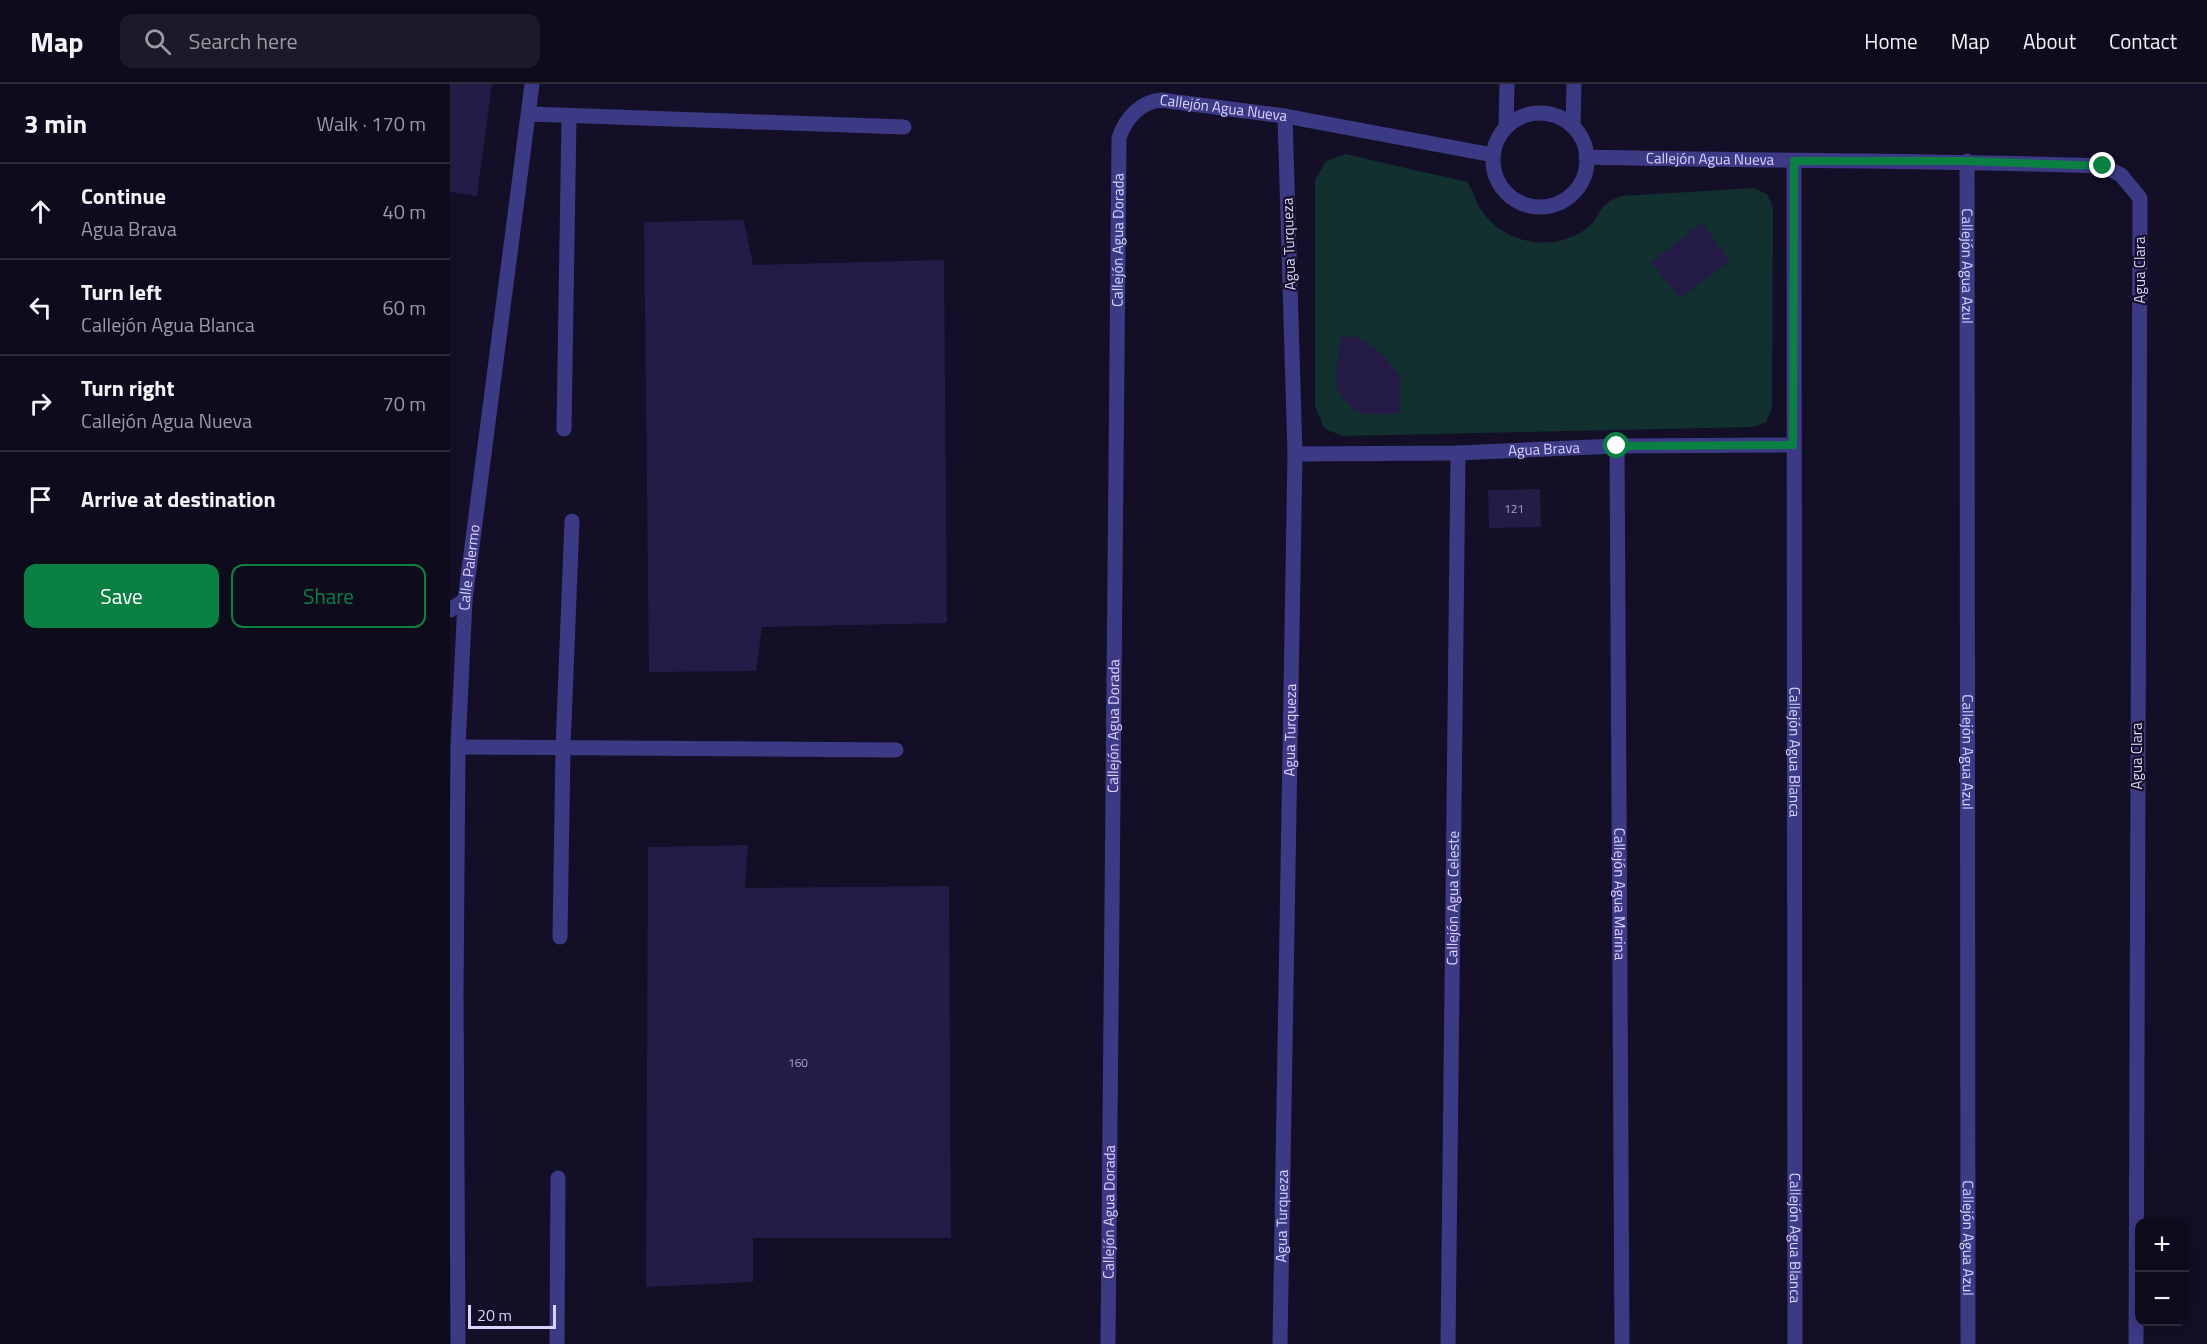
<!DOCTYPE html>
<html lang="en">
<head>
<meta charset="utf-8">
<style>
  body { margin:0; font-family:"Titillium Web",sans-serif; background:#1c1929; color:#f1f3f6 }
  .controls { position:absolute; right:18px; bottom:18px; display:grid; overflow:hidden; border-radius:12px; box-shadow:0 3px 15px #0003 }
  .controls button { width:54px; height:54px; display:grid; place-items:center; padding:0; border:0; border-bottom:2px solid #2e2b3b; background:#0e0b1c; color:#f1f3f6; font:30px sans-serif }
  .scale { position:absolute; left:18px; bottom:15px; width:88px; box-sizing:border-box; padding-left:6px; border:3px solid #d9d4ff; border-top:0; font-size:16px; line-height:21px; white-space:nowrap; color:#d9d4ff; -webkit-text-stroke:4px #130f26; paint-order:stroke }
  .stop { position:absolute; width:18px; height:18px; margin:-14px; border:4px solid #0b8043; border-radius:50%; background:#fff }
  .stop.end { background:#0b8043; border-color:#fff; box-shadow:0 2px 6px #0008 }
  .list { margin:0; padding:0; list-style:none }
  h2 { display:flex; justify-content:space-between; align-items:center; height:78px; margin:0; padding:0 24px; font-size:26px }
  h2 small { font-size:20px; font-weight:400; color:#9b9ba3 }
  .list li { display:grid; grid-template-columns:39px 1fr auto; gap:18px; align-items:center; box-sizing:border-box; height:96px; padding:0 24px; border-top:2px solid #2e2b3b }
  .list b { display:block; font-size:22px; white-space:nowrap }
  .list p { margin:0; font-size:20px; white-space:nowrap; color:#9b9ba3 }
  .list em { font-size:20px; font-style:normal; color:#9b9ba3 }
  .actions { display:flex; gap:12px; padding:18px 24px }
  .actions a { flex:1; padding:14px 0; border:2px solid #0b8043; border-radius:12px; text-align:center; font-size:21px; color:#0b8043 }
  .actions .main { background:#0b8043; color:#fff }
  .icon { flex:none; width:33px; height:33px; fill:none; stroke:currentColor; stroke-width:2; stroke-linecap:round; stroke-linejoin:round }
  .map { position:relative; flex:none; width:1757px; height:1260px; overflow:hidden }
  header { display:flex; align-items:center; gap:36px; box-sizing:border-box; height:84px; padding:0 30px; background:#0e0b1c; border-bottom:2px solid #2e2b3b }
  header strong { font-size:28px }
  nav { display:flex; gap:33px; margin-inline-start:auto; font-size:21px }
  .search { width:420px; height:54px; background:#1c1929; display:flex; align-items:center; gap:15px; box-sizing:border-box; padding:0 21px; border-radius:12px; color:#9b9ba3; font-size:22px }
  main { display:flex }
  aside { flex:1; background:#0e0b1c }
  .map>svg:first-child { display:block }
</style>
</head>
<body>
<header>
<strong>Map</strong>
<div class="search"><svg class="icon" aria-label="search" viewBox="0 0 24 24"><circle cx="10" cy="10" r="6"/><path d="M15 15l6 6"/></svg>Search here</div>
<nav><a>Home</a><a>Map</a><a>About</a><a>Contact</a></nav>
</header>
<main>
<aside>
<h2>3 min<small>Walk · 170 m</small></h2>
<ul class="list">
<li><svg class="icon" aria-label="ahead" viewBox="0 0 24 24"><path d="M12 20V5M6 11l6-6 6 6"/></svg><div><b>Continue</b><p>Agua Brava</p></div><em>40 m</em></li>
<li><svg class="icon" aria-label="left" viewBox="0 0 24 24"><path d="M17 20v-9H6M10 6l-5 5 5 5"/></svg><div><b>Turn left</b><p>Callejón Agua Blanca</p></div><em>60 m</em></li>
<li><svg class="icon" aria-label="right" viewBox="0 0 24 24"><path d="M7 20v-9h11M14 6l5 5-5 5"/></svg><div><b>Turn right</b><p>Callejón Agua Nueva</p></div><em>70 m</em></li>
<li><svg class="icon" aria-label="arrive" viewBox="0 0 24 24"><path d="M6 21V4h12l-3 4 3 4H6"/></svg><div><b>Arrive at destination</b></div></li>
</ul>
<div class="actions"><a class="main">Save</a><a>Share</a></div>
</aside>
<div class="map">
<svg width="1757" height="1260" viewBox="0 0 1757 1260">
  <rect width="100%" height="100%" fill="#130f26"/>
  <path fill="#12302f" d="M895 70 1017 98C1024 107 1026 121 1034 130 1059 161 1103 168 1136 145 1153 132 1145 121 1172 112L1304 104 1317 110 1323 123 1322 324 1316 338 1303 343 892 352 874 344 865 322V96L876 77Z"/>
  <g fill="#241b47">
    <polygon points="0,0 42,0 27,112 0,108"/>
    <polygon points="294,136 303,181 494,176 497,539 312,543 306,587 199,588 194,138"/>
    <polygon points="1252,139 1280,177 1230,214 1201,178"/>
    <polygon points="891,252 907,253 930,268 951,292 950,330 914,330 902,324 891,313 885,298"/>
    <polygon points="1090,405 1091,443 1039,444 1038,406"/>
    <polygon points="298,761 295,804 499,802 501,1154 303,1154 303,1198 196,1203 198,763"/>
  </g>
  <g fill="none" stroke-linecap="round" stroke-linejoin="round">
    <g stroke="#3d3a85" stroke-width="15">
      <circle cx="1090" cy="76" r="47"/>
      <polyline points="79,30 454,43"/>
      <polyline points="1123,42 1124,0"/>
      <polyline points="1056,43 1057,0"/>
      <path id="s1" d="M1136 73C1308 77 1481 76 1653 82L1671 91 1690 114 1686 1260"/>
      <path id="s2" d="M1344 77 1345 1260"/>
      <path id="s3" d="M1517 77 1518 1260"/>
      <polyline points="114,345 119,32"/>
      <path id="s4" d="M1167 362 1172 1260"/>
      <path id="s5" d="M845 370 1008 369 1167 362 1343 361"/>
      <polyline points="0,526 15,516"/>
      <polyline points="8,663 446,666"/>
      <polyline points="110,853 113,664 122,437"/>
      <path id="s6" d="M8 1260 6 910 8 663 15 516 82 0"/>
      <polyline points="107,1260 108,1094"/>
      <path id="s7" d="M658 1260 669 54C675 35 690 18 711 16L835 32 1043 71"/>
      <path id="s8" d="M830 1260 845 370 835 32"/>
      <path id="s9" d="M998 1260 1008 369"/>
    </g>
  </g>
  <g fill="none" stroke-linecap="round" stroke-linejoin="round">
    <polyline stroke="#0b8043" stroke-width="8" points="1167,362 1343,361 1344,77 1517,77 1653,82"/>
  </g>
  <g text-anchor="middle" stroke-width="4.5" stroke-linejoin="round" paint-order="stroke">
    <g font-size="12" fill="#aca6d1">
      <text x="1064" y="429">121</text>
      <text x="348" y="983">160</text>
    </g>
    <g font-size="15" fill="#d9d4ff" stroke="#130f26">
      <text dy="5" stroke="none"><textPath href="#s7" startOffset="1329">Callejón Agua Nueva</textPath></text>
      <text dy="5" stroke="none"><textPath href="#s1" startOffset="124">Callejón Agua Nueva</textPath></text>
      <text dy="5" stroke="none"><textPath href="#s7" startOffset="1104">Callejón Agua Dorada</textPath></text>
      <text transform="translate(839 160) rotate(-92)" y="5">Agua Turqueza</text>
      <text dy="5" stroke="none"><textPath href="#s3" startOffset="105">Callejón Agua Azul</textPath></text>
      <text transform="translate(1690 186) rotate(-90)" y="5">Agua Clara</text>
      <text dy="5" stroke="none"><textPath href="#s5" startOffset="249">Agua Brava</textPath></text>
      <text dy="5" stroke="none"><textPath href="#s6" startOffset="777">Calle Palermo</textPath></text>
      <text dy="5" stroke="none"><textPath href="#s7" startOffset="618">Callejón Agua Dorada</textPath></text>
      <text dy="5" stroke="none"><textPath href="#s8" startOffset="614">Agua Turqueza</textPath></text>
      <text dy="5" stroke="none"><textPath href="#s2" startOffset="591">Callejón Agua Blanca</textPath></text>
      <text dy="5" stroke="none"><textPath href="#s3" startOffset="591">Callejón Agua Azul</textPath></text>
      <text transform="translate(1687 672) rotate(-90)" y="5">Agua Clara</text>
      <text dy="5" stroke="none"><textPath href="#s4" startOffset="448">Callejón Agua Marina</textPath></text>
      <text dy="5" stroke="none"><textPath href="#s9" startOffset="446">Callejón Agua Celeste</textPath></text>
      <text dy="5" stroke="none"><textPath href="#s7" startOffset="132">Callejón Agua Dorada</textPath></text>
      <text dy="5" stroke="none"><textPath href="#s8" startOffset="128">Agua Turqueza</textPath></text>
      <text dy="5" stroke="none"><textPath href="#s2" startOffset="1077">Callejón Agua Blanca</textPath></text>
      <text dy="5" stroke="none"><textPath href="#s3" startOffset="1077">Callejón Agua Azul</textPath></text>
    </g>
  </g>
</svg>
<div class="controls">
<button>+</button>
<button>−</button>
</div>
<div class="scale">20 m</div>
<div class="stop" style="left:1167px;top:362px"></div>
<div class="stop end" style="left:1653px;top:82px"></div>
</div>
</main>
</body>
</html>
